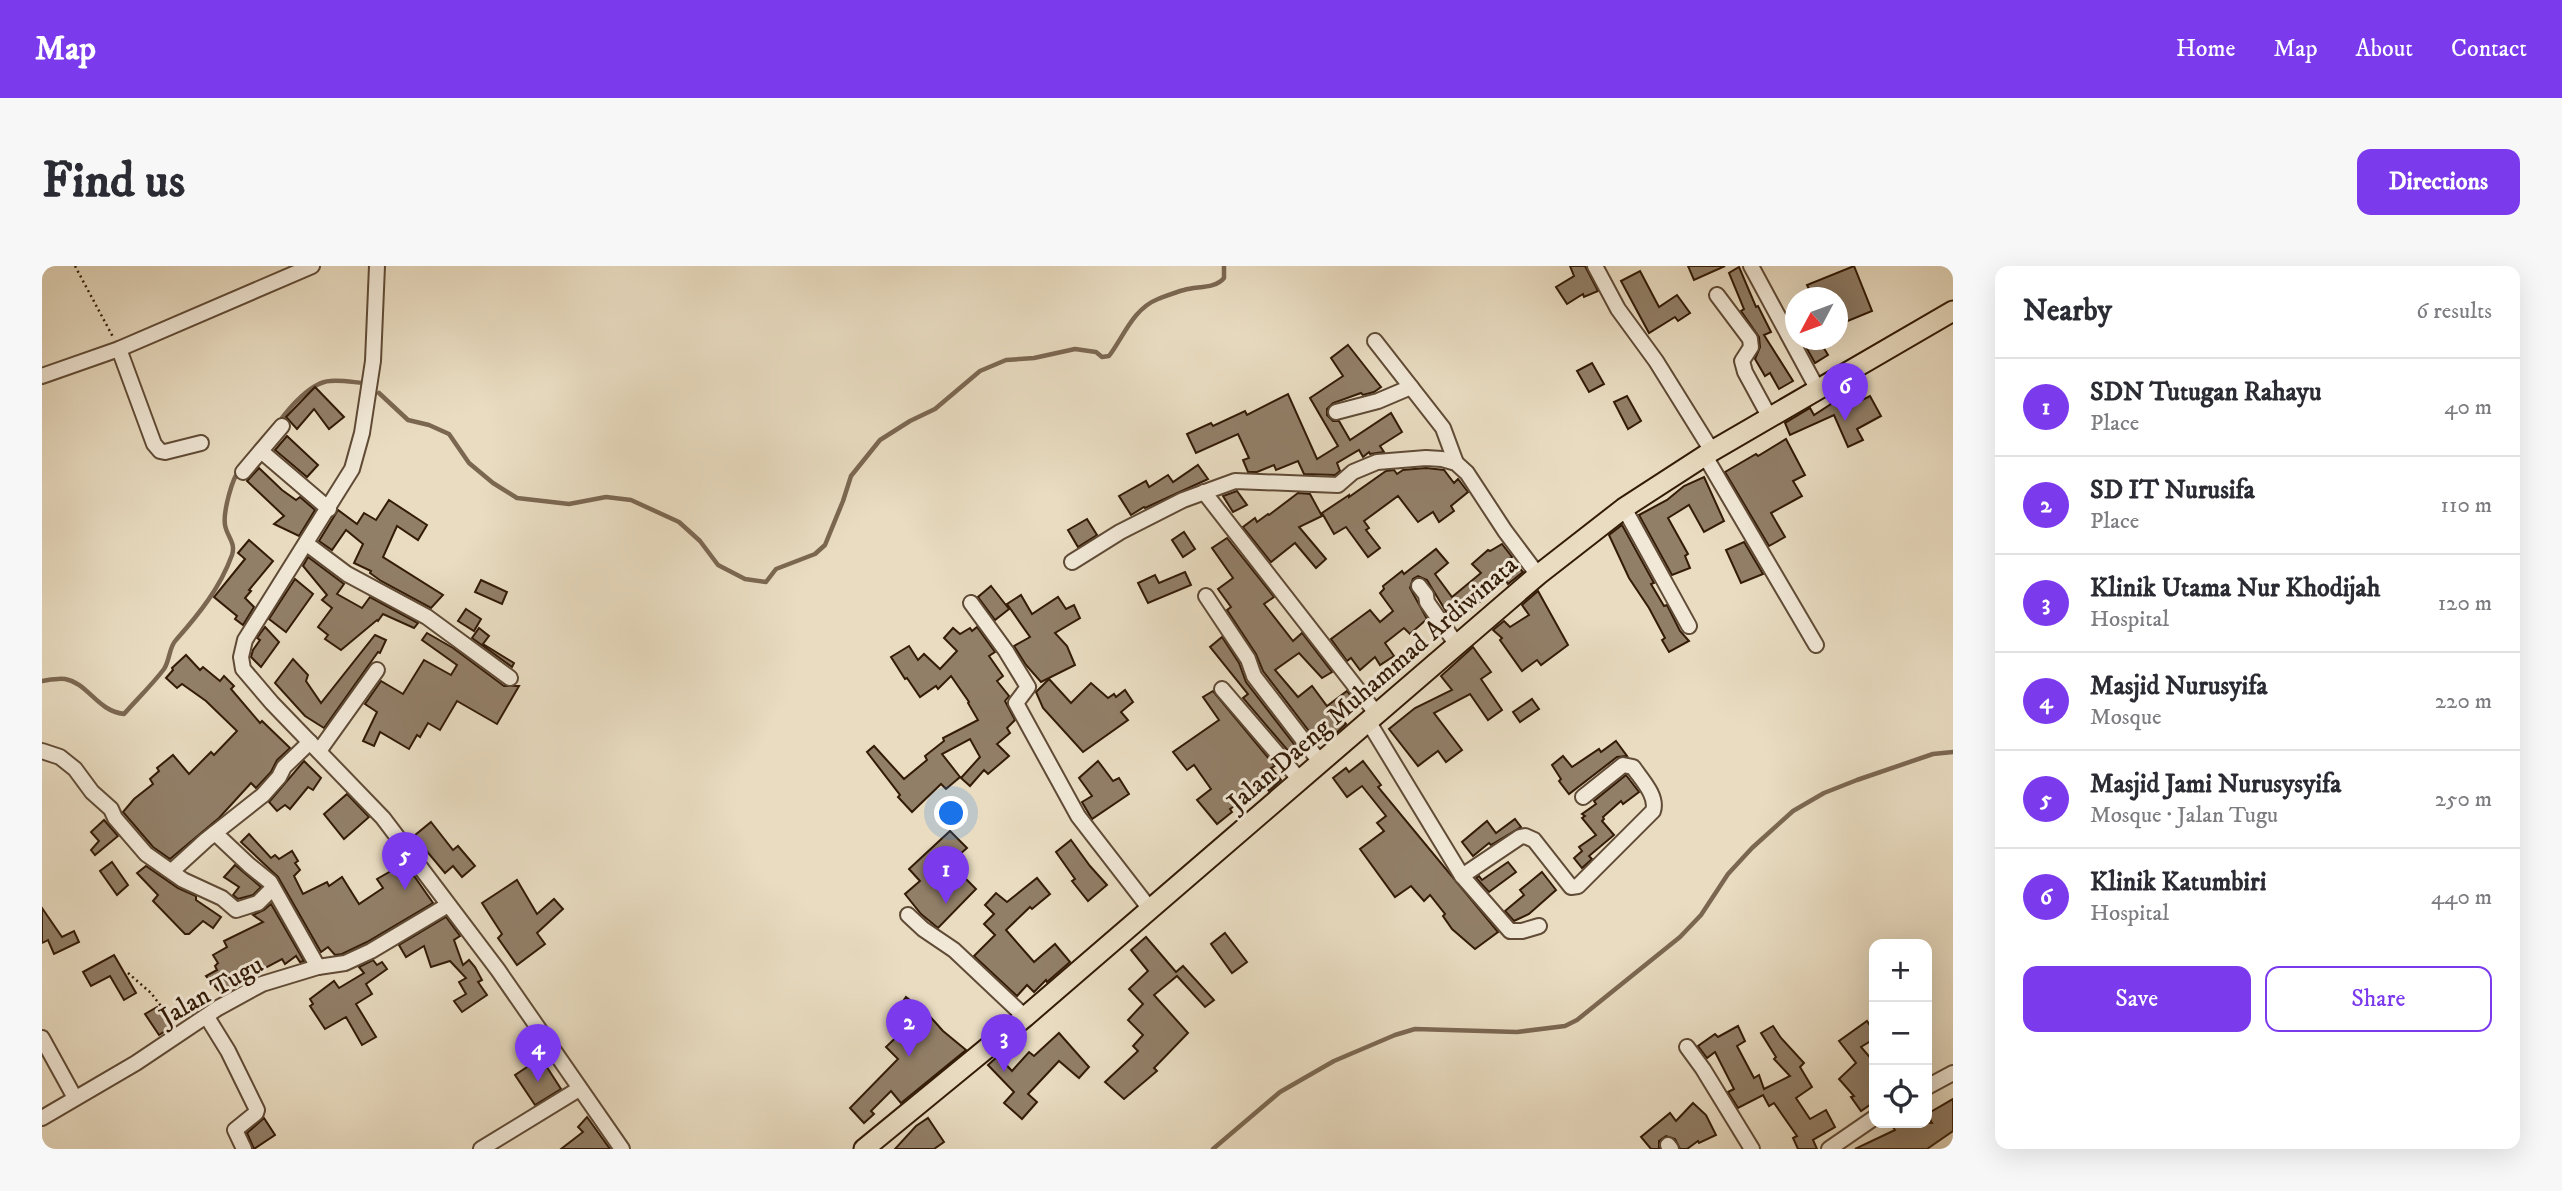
<!DOCTYPE html>
<html lang="en">
<head>
<meta charset="utf-8">
<style>
  body { margin:0; font-family:"IM FELL DW Pica",serif; background:#f7f7f7; color:#2b2b33 }
  .controls { position:absolute; right:21px; bottom:21px; display:grid; overflow:hidden; border-radius:14px; box-shadow:0 7px 28px #0002 }
  .controls button { width:63px; height:63px; display:grid; place-items:center; padding:0; border:0; border-bottom:2px solid #e1e1e2; background:#fff; color:#2b2b33; font:35px sans-serif }
  .compass { position:absolute; left:1743px; top:21px; width:63px; height:63px; border-radius:50%; background:#fff; box-shadow:0 7px 28px #0002; rotate:229deg }
  .you { position:absolute; left:910px; top:548px; width:24px; height:24px; margin:-18px; border:5px solid #fff; border-radius:50%; background:#1a73e8; box-shadow:0 0 0 10px #1a73e833 }
  .badge { display:grid; place-items:center; width:46px; height:46px; border-radius:50%; background:#7c3aed; color:#fff; font-size:23px; font-weight:700 }
  .pin { position:absolute; translate:-50% -58px; filter:drop-shadow(0 2px 4px #0008) }
  .pin::after { content:''; position:absolute; top:37px; width:24px; height:21px; background:inherit; clip-path:polygon(0 0,100% 0,50% 100%) }
  .list { margin:0; padding:0; list-style:none }
  h2 { display:flex; justify-content:space-between; align-items:center; height:91px; margin:0; padding:0 28px; font-size:30px }
  h2 small { font-size:23px; font-weight:400; color:#7c7c81 }
  .list li { display:grid; grid-template-columns:46px 1fr auto; gap:21px; align-items:center; box-sizing:border-box; height:98px; padding:0 28px; border-top:2px solid #e1e1e2 }
  .list b { display:block; font-size:26px; white-space:nowrap }
  .list p { margin:0; font-size:23px; white-space:nowrap; color:#7c7c81 }
  .list em { font-size:23px; font-style:normal; color:#7c7c81 }
  .actions { display:flex; gap:14px; padding:21px 28px }
  .actions a { flex:1; padding:16px 0; border:2px solid #7c3aed; border-radius:14px; text-align:center; font-size:24px; color:#7c3aed }
  .actions .main { background:#7c3aed; color:#fff }
  .icon { flex:none; width:38px; height:38px; fill:none; stroke:currentColor; stroke-width:2; stroke-linecap:round; stroke-linejoin:round }
  .map { position:relative; flex:none; width:1911px; height:883px; overflow:hidden; border-radius:14px }
  header { display:flex; align-items:center; gap:42px; box-sizing:border-box; height:98px; padding:0 35px; background:#7c3aed; color:#fff }
  header strong { font-size:33px }
  nav { display:flex; gap:38px; margin-inline-start:auto; font-size:24px }
  .intro { display:flex; align-items:center; justify-content:space-between; box-sizing:border-box; height:168px; padding:0 42px }
  h1 { margin:0; font-size:49px }
  .button { padding:18px 32px; border-radius:14px; background:#7c3aed; color:#fff; font-size:24px; font-weight:700 }
  main { display:flex; gap:42px; padding:0 42px }
  aside { flex:1; background:#fff; border-radius:14px; box-shadow:0 7px 28px #0002 }
  .map>svg:first-child { display:block }
</style>
</head>
<body>
<header>
<strong>Map</strong>
<nav><a>Home</a><a>Map</a><a>About</a><a>Contact</a></nav>
</header>
<div class="intro"><h1>Find us</h1><a class="button">Directions</a></div>
<main>
<div class="map">
<svg width="1911" height="883" viewBox="0 0 1911 883">
  <rect width="100%" height="100%" fill="#e9dcc1"/>
  <filter id="stains"><feTurbulence type="fractalNoise" baseFrequency=".00286" numOctaves="4"/><feColorMatrix values="0 0 0 0 .2 0 0 0 0 .09 0 0 0 0 .02 0 0 0 .5 -.17"/></filter>
  <radialGradient id="worn" r=".72"><stop offset=".6" stop-color="#630" stop-opacity="0"/><stop offset="1" stop-color="#630" stop-opacity=".3"/></radialGradient>
  <g fill="none" stroke-linecap="round" stroke-linejoin="round">
    <g stroke="#7b6751" stroke-width="4.5">
      <path d="M337 127 366 154 387 159 407 168 427 197 451 217 475 232 527 238 564 231 589 234 637 256 658 275 676 299 703 313 724 316 734 303 773 288 783 279 801 235 809 210 838 174 868 155 893 143 938 105 964 94 992 92 1033 83 1054 86 1060 91 1067 90C1082 70 1091 43 1116 33 1124 30 1134 26 1142 24 1155 20 1173 23 1182 12V0"/>
      <path d="M237 156C247 142 269 116 288 115 299 114 310 116 321 117"/>
      <path d="M0 415C7 414 16 412 23 413 46 417 55 445 82 448 95 433 110 419 122 403 128 394 127 381 134 374 157 348 178 322 190 289 194 276 185 271 183 259 181 246 190 212 198 203"/>
      <polyline points="1171,883 1238,826 1292,795 1353,769 1373,763 1475,766 1523,760 1535,754 1638,671 1659,649 1686,608 1710,582 1751,545 1782,527 1815,514 1891,488 1911,486"/>
    </g>
  </g>
  <g fill="#927f68" stroke="#331b07" stroke-width="2">
    <polygon points="1528,0 1543,0 1556,25 1542,31 1541,28 1525,38 1514,21 1532,10"/>
    <polygon points="1646,0 1683,0 1652,14"/>
    <polygon points="1812,0 1830,45 1796,59 1796,32 1771,32 1765,19"/>
    <polygon points="1697,1 1714,41 1716,40 1729,66 1722,69 1751,115 1737,123 1728,107 1723,110 1713,93 1718,81 1717,71 1699,45 1702,43 1687,7"/>
    <polygon points="1598,5 1617,41 1635,29 1648,47 1636,55 1633,51 1607,67 1579,15"/>
    <polygon points="1760,74 1777,74 1786,89 1773,97"/>
    <polygon points="1306,79 1339,121 1332,126 1321,129 1319,127 1291,137 1285,143 1285,149 1291,155 1297,155 1308,174 1349,147 1360,166 1338,180 1342,186 1328,188 1327,186 1321,191 1317,184 1295,197 1298,205 1293,209 1262,208 1256,195 1234,204 1232,199 1215,206 1206,206 1201,194 1207,192 1196,168 1154,187 1145,168 1169,157 1171,160 1203,145 1205,149 1246,128 1275,193 1296,180 1268,132 1301,110 1289,92"/>
    <polygon points="1550,97 1562,118 1547,126 1535,105"/>
    <polygon points="273,121 302,151 287,163 272,143 255,163 244,151"/>
    <polygon points="1801,129 1806,141 1828,130 1839,150 1815,163 1821,174 1806,181 1792,149 1748,169 1743,157 1768,142 1772,149 1789,138 1787,135"/>
    <polygon points="1585,130 1599,155 1586,163 1572,136"/>
    <polygon points="245,170 276,199 265,211 233,184"/>
    <polygon points="1744,173 1763,209 1751,215 1760,230 1729,247 1743,271 1727,280 1683,206 1714,188 1716,190"/>
    <polygon points="1156,199 1166,213 1103,242 1102,241 1089,249 1077,230 1104,215 1107,221 1126,209 1131,216"/>
    <polygon points="217,202 240,224 254,234 258,231 273,244 257,270 232,258 242,250 205,215"/>
    <polygon points="1384,202 1402,204 1412,217 1416,213 1426,226 1409,240 1412,245 1397,256 1391,246 1376,256 1356,230 1322,255 1327,262 1324,264 1338,282 1326,291 1304,261 1292,268 1280,247 1307,229 1307,231 1344,205 1352,204 1355,208 1361,204"/>
    <polygon points="1662,211 1682,255 1662,266 1647,239 1626,252 1646,288 1643,290 1648,302 1630,309 1597,249 1625,234 1642,220"/>
    <polygon points="1195,225 1205,239 1191,246 1181,230"/>
    <polygon points="1256,227 1268,228 1280,250 1257,261 1284,293 1274,302 1253,277 1229,296 1201,261 1213,252 1215,256 1226,248 1227,249"/>
    <polygon points="347,234 385,259 376,274 355,260 341,291 401,329 389,342 339,315 328,307 329,305 312,297 321,278 304,264 290,284 277,275 296,244 315,258 322,247 334,254"/>
    <polygon points="1045,253 1055,269 1036,281 1026,264"/>
    <polygon points="1580,259 1612,317 1609,318 1622,340 1625,339 1638,365 1647,375 1627,386 1620,374 1623,372 1607,342 1587,312 1567,269"/>
    <polygon points="1142,266 1153,283 1141,291 1130,274"/>
    <polygon points="1185,272 1232,331 1222,338 1251,375 1260,367 1290,406 1280,412 1257,387 1233,404 1256,431 1270,420 1285,440 1305,425 1313,436 1296,449 1304,458 1292,469 1284,458 1270,469 1221,405 1214,388 1185,344 1189,341 1176,323 1191,312 1170,282"/>
    <polygon points="207,274 231,295 207,324 209,325 203,332 212,341 201,359 193,353 195,350 172,331 203,293 196,287"/>
    <polygon points="1702,276 1721,308 1699,317 1684,284"/>
    <polygon points="1460,278 1470,291 1468,292 1481,306 1466,318 1464,315 1411,357 1385,314 1376,310 1371,313 1368,322 1385,353 1368,368 1362,362 1343,377 1352,390 1338,399 1333,391 1318,404 1309,392 1305,395 1289,373 1328,344 1338,356 1351,345 1338,327 1342,323 1341,320 1360,305 1362,308 1394,283 1406,297 1393,308 1410,331 1439,307 1430,298 1446,284 1448,285"/>
    <polygon points="266,291 302,318 295,328 320,342 328,331 376,357 372,362 341,348 336,355 335,354 299,384 283,373 286,369 276,361 290,342 280,334 285,329 261,300"/>
    <polygon points="1143,306 1149,319 1106,337 1096,317 1113,309 1117,317"/>
    <polygon points="253,313 271,328 244,366 227,353"/>
    <polygon points="439,314 465,326 460,338 433,326"/>
    <polygon points="949,320 967,343 953,354 936,331"/>
    <polygon points="1496,325 1526,379 1499,399 1495,394 1480,405 1458,374 1460,372 1451,364 1462,355 1468,361 1487,349 1480,339"/>
    <polygon points="979,329 990,348 1016,331 1024,343 1032,339 1038,352 1013,367 1025,380 1033,399 999,416 984,399 972,380 988,371 965,338"/>
    <polygon points="424,343 439,353 432,365 416,355"/>
    <polygon points="223,361 237,376 219,401 209,391 211,384 218,374 215,372"/>
    <polygon points="935,361 953,386 947,390 961,410 955,415 967,430 963,435 973,454 965,462 968,467 955,478 967,490 946,508 942,504 928,520 919,512 938,491 928,473 900,488 918,511 904,523 899,518 870,546 856,531 858,529 825,486 832,480 862,513 885,494 883,490 902,475 901,472 936,454 926,437 927,436 909,410 896,423 894,420 878,431 865,412 863,413 849,391 867,380 876,394 882,388 898,403 915,385 902,372 911,362 918,368 928,362 930,365"/>
    <polygon points="437,362 447,370 441,378 472,397 470,401 430,372"/>
    <polygon points="385,367 411,382 462,420 477,420 455,458 415,435 398,464 386,457 378,471 375,469 367,483 338,466 332,480 321,475 335,446 323,438 339,415 361,428 382,394 409,409 415,399 380,374"/>
    <polygon points="333,369 344,374 338,387 336,386 282,462 263,450 233,417 251,393 266,409 264,415 279,437"/>
    <polygon points="1180,371 1197,397 1204,416 1255,482 1248,487 1201,432 1206,428 1168,381"/>
    <polygon points="1431,381 1449,406 1439,413 1460,444 1446,454 1428,428 1392,447 1420,484 1404,496 1396,485 1376,500 1347,463 1373,442 1410,424 1399,410"/>
    <polygon points="144,389 158,404 161,401 178,415 182,410 192,420 189,423 218,457 220,455 248,482 235,494 229,506 214,522 209,517 177,552 128,593 111,581 81,546 92,533 111,518 108,513 117,505 115,502 131,489 147,508 169,486 172,489 195,465 164,435 140,418 135,422 124,412 131,404 130,402"/>
    <polygon points="1007,413 1029,437 1049,417 1066,432 1072,428 1074,431 1083,424 1091,436 1079,446 1086,454 1041,486 1001,442 994,426"/>
    <polygon points="1171,425 1233,500 1229,502 1239,514 1227,525 1217,513 1194,533 1197,537 1188,543 1190,546 1175,558 1155,534 1169,523 1152,499 1145,504 1131,486 1177,454 1161,431"/>
    <polygon points="1490,433 1497,443 1478,456 1471,446"/>
    <polygon points="1574,475 1585,490 1575,491 1527,528 1517,515 1519,513 1510,499 1521,490 1530,501 1557,483 1559,486"/>
    <polygon points="262,495 279,512 271,524 266,521 248,543 243,539 235,545 227,536"/>
    <polygon points="1056,495 1071,515 1077,512 1087,528 1050,553 1040,536 1050,530 1037,512"/>
    <polygon points="1321,495 1339,519 1336,521 1456,666 1433,683 1410,663 1401,650 1403,648 1388,629 1382,635 1369,620 1353,631 1318,583 1342,565 1335,557 1344,550 1320,520 1305,531 1291,512 1304,502 1307,506"/>
    <polygon points="1584,509 1597,526 1581,538 1579,535 1561,551 1562,553 1560,555 1572,569 1547,590 1550,593 1540,602 1532,592 1540,585 1537,581 1554,569 1540,552 1543,550 1540,548 1554,538 1552,535"/>
    <polygon points="305,528 327,551 302,573 282,548"/>
    <polygon points="1473,553 1479,561 1449,579 1447,577 1431,590 1420,576 1445,555 1454,567"/>
    <polygon points="62,554 76,570 53,589 49,584 57,575 49,566"/>
    <polygon points="389,556 411,584 416,580 433,600 420,611 411,600 403,607 372,570"/>
    <polygon points="908,565 925,582 908,597 934,623 896,662 879,648 863,628 878,615 867,603"/>
    <polygon points="207,568 229,592 233,589 237,593 250,585 256,595 253,597 258,604 252,610 261,628 285,616 287,620 300,611 317,638 341,622 335,613 363,597 391,637 325,676 300,688 293,689 286,681 279,686 236,611 199,576"/>
    <polygon points="1029,574 1048,600 1065,619 1046,635 1030,615 1033,613 1014,586"/>
    <polygon points="70,596 86,619 75,629 58,605"/>
    <polygon points="1466,596 1474,606 1447,626 1434,612 1437,610 1440,614"/>
    <polygon points="193,599 219,621 211,629 196,633 191,629 197,621 182,611"/>
    <polygon points="104,600 136,622 154,630 154,634 179,651 171,662 161,655 147,668 143,668 111,635 116,629 95,607"/>
    <polygon points="1500,606 1514,624 1487,648 1472,655 1463,645 1482,629 1478,624"/>
    <polygon points="995,612 1008,628 990,643 988,641 964,664 992,696 1013,678 1028,696 1005,716 1004,714 992,726 985,719 975,730 932,690 953,669 942,658 952,648 943,639 954,627 965,636"/>
    <polygon points="475,614 495,648 512,633 521,643 495,667 503,678 475,699 456,672 460,668 440,637"/>
    <polygon points="229,638 262,695 258,696 254,690 243,698 240,693 178,726 164,710 175,704 173,700 176,697 171,689 185,681 182,675 221,656 211,649 222,644"/>
    <polygon points="0,642 20,671 32,665 37,676 12,688 6,674 0,677"/>
    <polygon points="404,651 418,670 412,674 421,699 427,694 433,701 440,714 436,716 445,729 420,746 412,735 424,728 417,716 424,712 408,695 389,701 382,680 364,691 357,679"/>
    <polygon points="1183,667 1205,696 1190,707 1169,678"/>
    <polygon points="1104,671 1134,706 1141,700 1172,734 1163,741 1135,710 1112,729 1146,767 1112,802 1115,805 1082,833 1063,816 1096,785 1091,780 1101,769 1086,754 1101,738 1087,723 1106,705 1089,684"/>
    <polygon points="72,689 94,727 82,734 68,710 49,720 41,706"/>
    <polygon points="331,694 335,699 340,696 345,703 324,718 330,728 314,738 334,771 320,779 304,751 283,763 268,740 271,738 268,733 292,715 297,722 322,707 317,701"/>
    <polygon points="864,731 884,746 901,765 924,784 859,837 849,825 829,845 832,848 822,857 808,842 856,793 844,781 871,755 855,744"/>
    <polygon points="115,741 128,762 117,769 103,748"/>
    <polygon points="1825,755 1832,766 1832,773 1819,781 1832,796 1832,836 1819,845 1809,831 1812,830 1797,813 1814,797 1797,775"/>
    <polygon points="1696,760 1703,775 1695,780 1712,812 1717,809 1722,823 1748,810 1732,793 1734,791 1719,767 1731,760 1739,772 1762,797 1758,801 1770,821 1754,832 1768,853 1784,844 1793,861 1771,874 1775,883 1756,883 1751,872 1755,870 1732,837 1727,840 1721,829 1696,842 1686,826 1692,823 1673,786 1665,792 1656,780 1673,768 1676,771"/>
    <polygon points="1017,767 1047,801 1037,812 1017,795 986,828 995,836 980,853 962,837 972,826 946,799 956,790 970,805 987,786 992,790"/>
    <polygon points="499,792 519,823 493,839 473,809"/>
    <polygon points="1911,833 1911,865 1885,883 1813,883 1853,864 1848,857 1890,857 1885,848"/>
    <polygon points="1651,837 1664,849 1674,869 1657,877 1656,875 1645,883 1638,883 1633,873 1624,870 1617,875 1617,883 1609,883 1599,871 1628,847 1634,855"/>
    <polygon points="545,851 568,883 519,883 541,866 536,861"/>
    <polygon points="222,852 233,869 212,883 205,867"/>
    <polygon points="886,852 902,876 892,883 853,883 874,860"/>
  </g>
  <g fill="none" stroke-linecap="round" stroke-linejoin="round">
    <defs>
      <g id="minor">
        <polyline points="335,0 331,95 320,167 310,203 203,374 199,391 201,403 230,437 341,552 456,704 580,883"/>
        <polyline points="1553,0 1576,43 1614,95 1670,185"/>
        <polyline points="1709,0 1776,124"/>
        <polyline points="1675,29 1708,73 1709,81 1700,95 1703,106 1728,152"/>
        <polyline points="1333,75 1401,162 1414,197"/>
        <polyline points="77,83 112,178 118,185 123,186 159,177"/>
        <polyline points="0,110 77,83 270,0"/>
        <polyline points="1294,146 1336,135 1369,121"/>
        <polyline points="219,185 287,243"/>
        <polyline points="1663,190 1774,379"/>
        <polyline points="201,206 240,160"/>
        <polyline points="1162,226 1334,447"/>
        <polyline points="1582,242 1647,360"/>
        <polyline points="265,278 305,308 385,351 468,412"/>
        <polyline points="1030,296 1078,266 1141,234 1193,215 1296,219 1311,206 1335,196 1384,192 1400,193 1414,197 1425,207 1463,265 1496,309"/>
        <polyline points="1377,320 1384,329 1385,336 1415,379"/>
        <polyline points="1164,330 1206,393 1212,410 1278,496"/>
        <polyline points="929,337 964,385 986,421 974,437 1036,550 1108,643"/>
        <polyline points="1180,423 1258,514"/>
        <polyline points="1326,455 1420,610 1468,665 1480,665 1497,660"/>
        <polyline points="0,485 18,491 33,503 50,526 69,543 73,552 104,588 141,614 180,632 194,644 216,637 230,623"/>
        <polyline points="277,485 335,404"/>
        <polyline points="173,567 207,599 228,616 276,701"/>
        <polyline points="130,605 164,574 221,529 237,511 242,501 268,476"/>
        <path d="M1420 610 1478 571 1483 570 1492 574 1529 621 1536 620 1611 545C1616 530 1599 513 1591 501L1581 499 1541 531"/>
        <polyline points="866,649 881,663 912,684 983,751"/>
        <polyline points="165,751 186,785 215,844 214,847 193,864 202,883"/>
        <polyline points="0,772 33,832"/>
        <polyline points="1645,781 1661,803 1710,883"/>
        <polyline points="1885,821 1911,807"/>
        <polyline points="0,852 94,797 176,742 220,718 276,701 303,697 329,685 406,639"/>
        <polyline points="1626,879 1629,883"/>
        <polyline points="439,883 537,823"/>
        <polyline points="1787,883 1832,852"/>
      </g>
      <polyline id="major" points="822,883 983,751 1496,309 1582,242 1670,185 1911,45"/>
    </defs>
    <use href="#minor" stroke="#604b36" stroke-width="18"/>
    <use href="#major" stroke="#331b07" stroke-width="23"/>
    <g stroke="#331b07" stroke-width="2.5" stroke-dasharray="2 3.5" stroke-linecap="butt">
      <polyline points="33,0 71,71"/>
      <polyline points="86,707 109,727 131,756"/>
    </g>
    <use href="#minor" stroke="#f1e8d7" stroke-width="14"/>
    <use href="#major" stroke="#e9dcc1" stroke-width="19"/>
  </g>
  <g text-anchor="middle" stroke-width="6" stroke-linejoin="round" paint-order="stroke">
    <g font-size="26" fill="#331b07" stroke="#f1e8d7">
      <text transform="translate(1330 417) rotate(-41)" y="9">Jalan Daeng Muhammad Ardiwinata</text>
      <text transform="translate(169 724) rotate(-30)" y="9">Jalan Tugu</text>
    </g>
  </g>
  <rect width="100%" height="100%" filter="url(#stains)"/>
  <rect width="100%" height="100%" fill="url(#worn)"/>
</svg>
<div class="controls">
<button>+</button>
<button>−</button>
<button><svg class="icon" aria-label="locate" viewBox="0 0 24 24"><circle cx="12" cy="12" r="6"/><path d="M12 2v4M12 18v4M2 12h4M18 12h4"/></svg></button>
</div>
<svg class="compass" viewBox="-18 -18 36 36"><path d="M0-13l5 13h-10z" fill="#e53935"/><path d="M0 13l5-13h-10z" fill="#7c7c81"/></svg>
<div class="you"></div>
<div class="pin badge" style="left:904px;top:638px">1</div>
<div class="pin badge" style="left:867px;top:791px">2</div>
<div class="pin badge" style="left:962px;top:806px">3</div>
<div class="pin badge" style="left:496px;top:816px">4</div>
<div class="pin badge" style="left:363px;top:624px">5</div>
<div class="pin badge" style="left:1803px;top:155px">6</div>
</div>
<aside>
<h2>Nearby<small>6 results</small></h2>
<ul class="list">
<li><span class="badge">1</span><div><b>SDN Tutugan Rahayu</b><p>Place</p></div><em>40 m</em></li>
<li><span class="badge">2</span><div><b>SD IT Nurusifa</b><p>Place</p></div><em>110 m</em></li>
<li><span class="badge">3</span><div><b>Klinik Utama Nur Khodijah</b><p>Hospital</p></div><em>120 m</em></li>
<li><span class="badge">4</span><div><b>Masjid Nurusyifa</b><p>Mosque</p></div><em>220 m</em></li>
<li><span class="badge">5</span><div><b>Masjid Jami Nurusysyifa</b><p>Mosque · Jalan Tugu</p></div><em>250 m</em></li>
<li><span class="badge">6</span><div><b>Klinik Katumbiri</b><p>Hospital</p></div><em>440 m</em></li>
</ul>
<div class="actions"><a class="main">Save</a><a>Share</a></div>
</aside>
</main>
</body>
</html>
